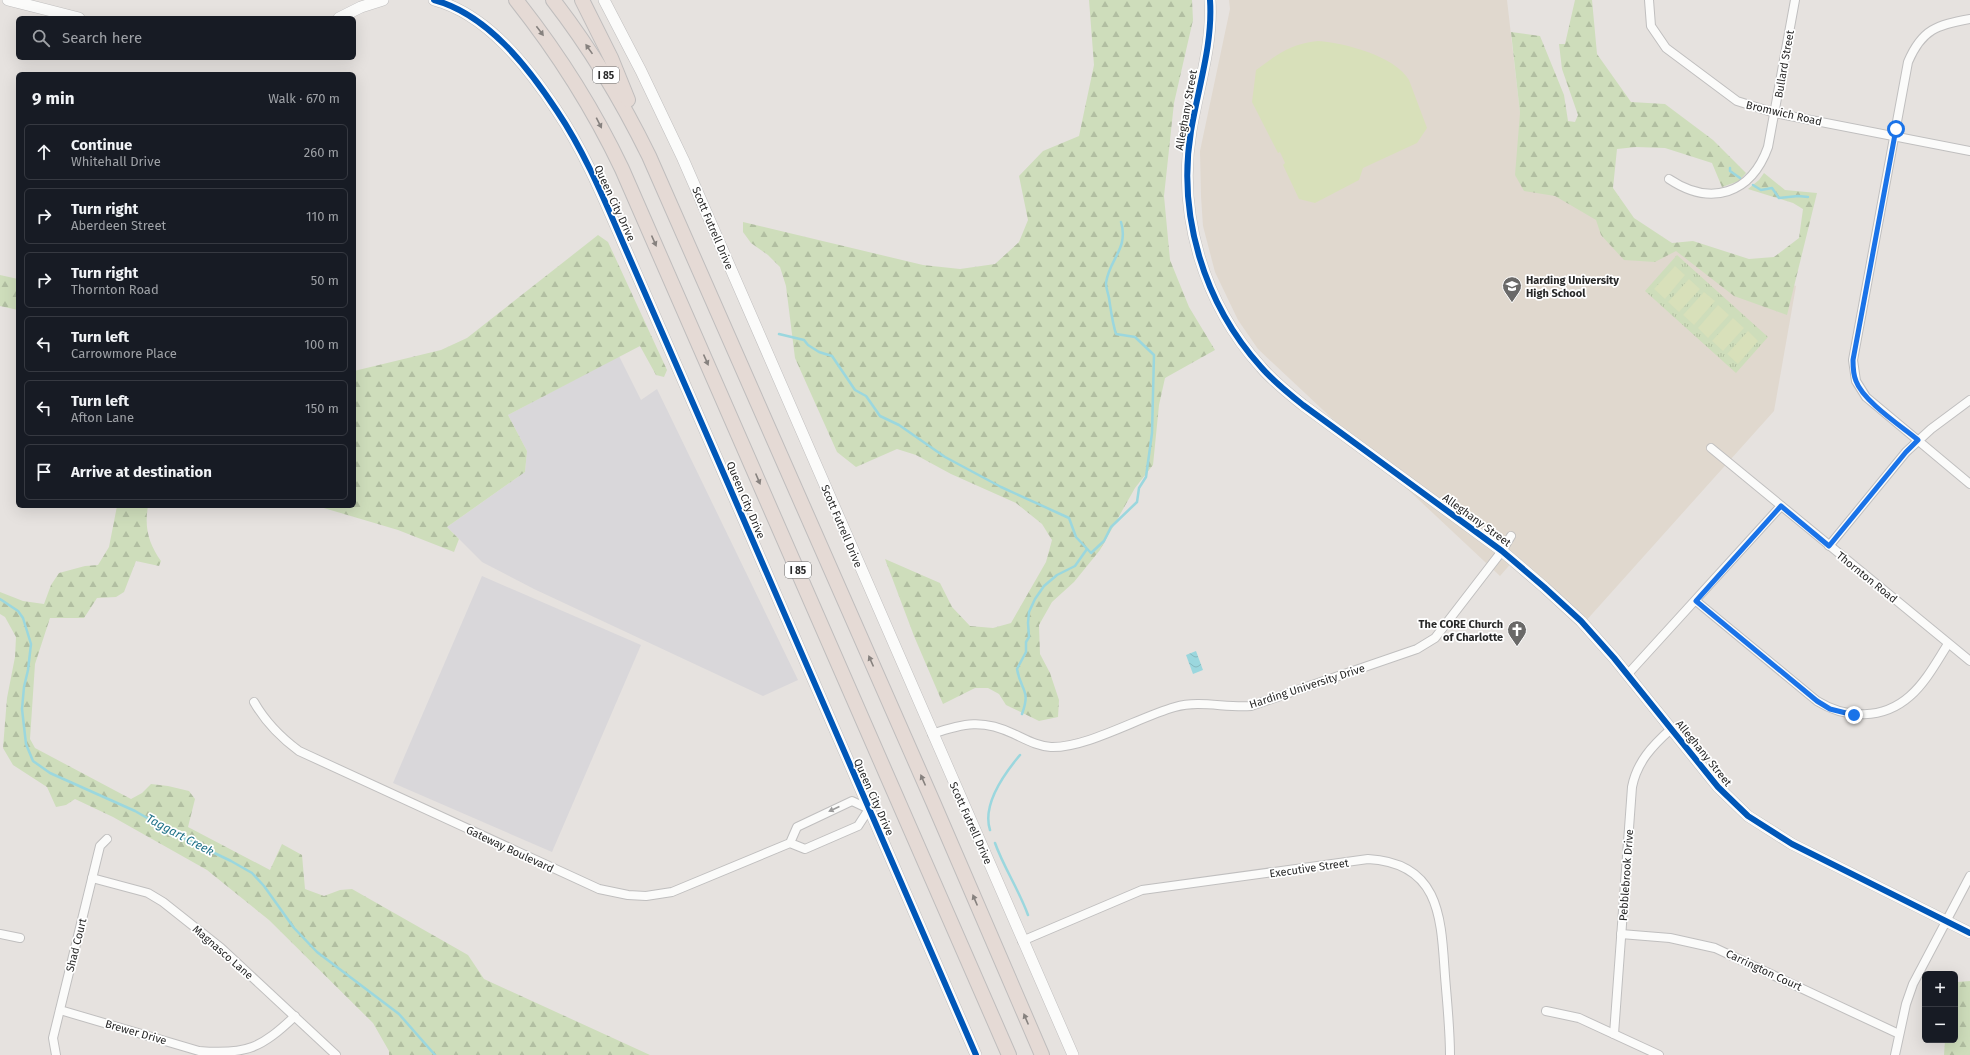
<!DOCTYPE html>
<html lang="en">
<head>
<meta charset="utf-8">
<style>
  body { margin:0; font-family:"Fira Sans",sans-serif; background:#20242c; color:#f1f3f6 }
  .controls { position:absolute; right:12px; bottom:12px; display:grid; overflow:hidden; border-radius:6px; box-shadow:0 4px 16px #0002 }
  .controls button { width:36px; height:36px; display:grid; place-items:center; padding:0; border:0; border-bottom:1px solid #363941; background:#171b24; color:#f1f3f6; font:20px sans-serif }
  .stop { position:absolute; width:12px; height:12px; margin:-9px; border:3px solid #1a73e8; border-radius:50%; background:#fff }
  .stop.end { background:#1a73e8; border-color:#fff; box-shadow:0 1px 4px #0008 }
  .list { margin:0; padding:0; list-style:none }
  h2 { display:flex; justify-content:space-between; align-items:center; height:52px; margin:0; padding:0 16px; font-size:17px }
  h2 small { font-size:13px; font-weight:400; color:#9ea1a6 }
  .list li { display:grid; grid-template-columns:26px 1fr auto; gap:12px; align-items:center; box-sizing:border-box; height:56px; margin:0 8px 8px; padding:0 8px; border:1px solid #363941; border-radius:6px }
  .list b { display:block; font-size:15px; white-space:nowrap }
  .list p { margin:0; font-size:13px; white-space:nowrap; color:#9ea1a6 }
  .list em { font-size:13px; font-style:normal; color:#9ea1a6 }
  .icon { flex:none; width:22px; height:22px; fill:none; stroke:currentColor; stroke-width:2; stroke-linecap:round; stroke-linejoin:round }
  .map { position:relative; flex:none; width:1970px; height:1055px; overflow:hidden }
  .search { position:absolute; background:#171b24; box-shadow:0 4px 16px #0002; left:16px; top:16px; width:340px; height:44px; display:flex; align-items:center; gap:10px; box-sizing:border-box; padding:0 14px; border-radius:6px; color:#9ea1a6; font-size:15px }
  .panel { position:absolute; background:#171b24; box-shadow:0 4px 16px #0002; left:16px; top:72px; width:340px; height:436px; border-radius:6px }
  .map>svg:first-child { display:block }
</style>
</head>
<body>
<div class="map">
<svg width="1970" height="1055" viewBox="0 0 1970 1055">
  <defs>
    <pattern id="grass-tufts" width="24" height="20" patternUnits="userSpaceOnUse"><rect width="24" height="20" fill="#ceddbb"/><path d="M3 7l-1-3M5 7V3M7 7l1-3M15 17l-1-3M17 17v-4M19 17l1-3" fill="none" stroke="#b1bea1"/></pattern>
    <pattern id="forest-firs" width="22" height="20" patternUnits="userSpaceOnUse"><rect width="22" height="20" fill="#ceddbb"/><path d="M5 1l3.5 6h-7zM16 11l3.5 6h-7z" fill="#b1bea1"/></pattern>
    <pattern id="water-waves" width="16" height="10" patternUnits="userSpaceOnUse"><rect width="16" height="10" fill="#9bd7de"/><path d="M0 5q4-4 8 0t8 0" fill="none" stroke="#86b9be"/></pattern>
  </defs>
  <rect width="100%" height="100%" fill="#e6e2df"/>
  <g fill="#d9d7da">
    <polygon points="619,356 641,400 657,389 798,680 763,696 534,589 482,562 447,527 525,472 527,451 508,415"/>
    <polygon points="482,576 641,645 552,852 393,783"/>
  </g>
  <polygon fill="#e0d8ce" points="1229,0 1507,0 1526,165 1606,220 1796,286 1774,411 1584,623 1514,560 1500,576 1258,349 1238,320 1215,272 1203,226 1201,196 1200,151 1230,9"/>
  <polygon fill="url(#grass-tufts)" points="1677,255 1768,337 1736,373 1645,291"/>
  <g fill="url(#forest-firs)">
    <polygon points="1089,0 1192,0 1193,20 1174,103 1164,196 1170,260 1189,307 1215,350 1165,378 1159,405 1153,465 1135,488 1100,550 1074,582 1052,602 1039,625 1040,654 1050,673 1059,700 1058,717 1039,721 1006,705 999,694 988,688 975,688 943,704 914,636 885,559 940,583 952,607 970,626 993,628 1011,623 1046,562 1052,540 1042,524 1016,503 951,474 916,455 897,449 856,467 837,452 795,358 786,286 780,267 768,255 751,243 743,232 743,222 923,265 960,269 995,264 1019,242 1028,220 1019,176 1043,151 1079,136 1094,65"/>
    <polygon points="1575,0 1592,0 1597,54 1631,102 1665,104 1713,140 1746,173 1739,181 1722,187 1712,163 1665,148 1636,147 1617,149 1613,188 1634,218 1672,243 1693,241 1749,259 1774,257 1799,238 1803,209 1793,203 1748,189 1759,180 1764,173 1785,190 1817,193 1787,315 1734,296 1676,251 1655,262 1624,260 1601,235 1596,220 1555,196 1524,191 1515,175 1520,113 1511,32 1540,36 1564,95 1568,121 1575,122 1578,115 1562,69 1559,44 1565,44"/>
    <polygon points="598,235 608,242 667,370 664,377 656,375 640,346 508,415 527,451 525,472 447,527 459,539 454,552 398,530 317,506 354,506 354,371 441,350 467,338"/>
    <polygon points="0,275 18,279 18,310 0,306"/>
    <path d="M117 506H148C144 528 149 544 161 561L159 566 136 561 124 592 116 597 97 598 84 618H50L35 664 30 739 35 748 131 799 142 793 151 784 168 786 189 791 195 799 188 827 270 870 282 844 302 855 305 889 324 896 340 890 352 889 468 955 484 979 650 1055H389V1051L373 1023 269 920 207 870 113 817 75 799 66 805 56 807 47 787 13 765 3 748 7 698 15 657 16 637 5 617 0 614V592L23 601 44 604 51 585 59 573 85 566 98 565 109 547Z"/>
    <polygon points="1970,981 1970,1055 1944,1055 1945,1040 1955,1040 1955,989 1957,982"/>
  </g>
  <g fill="#d8e0ba">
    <path d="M1318 41C1345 43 1395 56 1409 80L1427 128 1417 143 1363 168 1359 180 1315 203 1299 199 1283 165 1285 163 1280 152 1278 153 1252 102 1256 70C1278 54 1290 44 1318 41Z"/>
    <polygon points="1675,266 1685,275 1665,299 1654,289"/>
    <polygon points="1689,279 1700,289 1679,312 1668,302"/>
    <polygon points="1704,292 1715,301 1694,325 1683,315"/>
    <polygon points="1718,305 1729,315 1708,338 1698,328"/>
    <polygon points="1733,318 1744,328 1723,351 1712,341"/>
    <polygon points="1748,331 1758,341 1738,364 1727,354"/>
  </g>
  <polygon fill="url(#water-waves)" points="1196,651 1203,670 1193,674 1186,655"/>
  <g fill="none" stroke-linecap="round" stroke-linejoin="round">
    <g stroke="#9bd7de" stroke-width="2.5">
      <polyline points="1730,168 1730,171 1740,178"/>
      <polyline points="1753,185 1761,190 1772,188 1779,198 1798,196 1808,197"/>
      <path d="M779 334 804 340 808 345 819 352 832 356 855 390 866 396 880 416 899 425 945 457 1001 487 1069 518 1076 537 1091 553 1104 541 1111 527 1137 502 1139 488 1146 477 1152 433 1154 355 1135 337 1116 334C1112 321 1111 311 1109 298 1108 293 1106 288 1106 283 1109 259 1129 249 1121 222"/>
      <polyline points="0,599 18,611 23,618 31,644 28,670 24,687 22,709 26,744 33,761 50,773 135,811 177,835 231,861 252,873 264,886 294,928 317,952 399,1014 435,1055"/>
      <path d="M1022 714C1031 689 1021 692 1017 669L1026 652V642L1029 637 1028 623 1029 612 1035 599 1044 586 1057 575 1075 566 1087 549"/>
      <path d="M990 830C982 805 1004 774 1020 755"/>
      <path d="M995 843C1004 868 1019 890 1028 915"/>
    </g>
    <defs>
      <g id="street">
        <polyline points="1649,0 1651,26 1666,48 1737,101 1775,113 1970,151"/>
        <path d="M1970 19C1937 25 1922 29 1908 62L1853 360 1856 381 1866 397 1970 484"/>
        <path d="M1669 179C1711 207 1751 194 1768 147L1795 0"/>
        <polyline points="1711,448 1970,661"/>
        <polyline points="1829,546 1906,452 1931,429 1970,400"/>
        <path d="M1696 601 1817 701C1846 719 1883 720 1910 696 1926 682 1937 661 1948 644"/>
        <polyline points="1627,675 1781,506"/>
        <path d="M254 702C266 723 280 737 299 751L599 889 628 895 646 896 672 892 790 843 797 827 852 801 869 809 858 826 805 849 790 843"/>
        <path d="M932 734C964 723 983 719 1014 734 1027 740 1037 746 1051 747 1087 748 1139 717 1175 707 1200 700 1225 708 1251 706L1417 649 1435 638 1502 551 1511 536"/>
        <polyline points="92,878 148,893 163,902 221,948 336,1055"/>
        <polyline points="0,934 20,938"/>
        <polyline points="1621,934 1670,938 1715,948 1899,1034"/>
        <path d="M1022 941 1142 890 1368 859C1441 863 1441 919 1445 976 1447 1002 1450 1029 1450 1055"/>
        <path d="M60 1010 199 1051C247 1055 261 1048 295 1016"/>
        <polyline points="1546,1011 1579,1018 1659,1055"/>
        <path d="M1614 1034 1632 787C1637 762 1652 746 1671 729"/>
        <polyline points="56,1055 53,1038 100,846 107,839"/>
        <polyline points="1895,1055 1906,1004 1913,984 1970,876"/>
      </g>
      <g id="secondary">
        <polyline points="8,0 79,18"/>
        <path d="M434 0C487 14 528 67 557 111 586 154 606 204 627 252 657 320 687 388 716 456 802 656 891 855 976 1055"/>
        <polyline points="604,0 641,71 683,159 1073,1055"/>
        <path d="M1210 0C1213 44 1198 88 1191 131 1177 215 1204 304 1261 367 1273 381 1288 393 1303 405L1502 551 1544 587 1581 621 1614 658 1718 787 1748 816 1792 844 1970 933"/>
        <polyline points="339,18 361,7 383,0"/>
      </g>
      <g id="highway">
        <path d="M516 0C558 53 593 108 622 169L1009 1055"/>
        <path d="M553 0C591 49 622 101 649 156L933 802 1042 1055"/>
        <polyline points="582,0 611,58 628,100"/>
      </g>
    </defs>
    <use href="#street" stroke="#c0bfbf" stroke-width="10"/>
    <use href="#secondary" stroke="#c0bfbf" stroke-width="12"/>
    <use href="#highway" stroke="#bfbdbd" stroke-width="16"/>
    <use href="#street" stroke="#fbfbfa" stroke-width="8"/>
    <use href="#secondary" stroke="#fbfbfa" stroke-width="11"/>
    <use href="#highway" stroke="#e5dad5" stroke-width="14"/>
    <defs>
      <g id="cycleway">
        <path d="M434 0C487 14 528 67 557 111 586 154 606 204 627 252 657 320 687 388 716 456 802 656 891 855 976 1055"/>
        <path d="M1210 0C1213 44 1198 88 1191 131 1177 215 1204 304 1261 367 1273 381 1288 393 1303 405L1502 551 1544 587 1581 621 1614 658 1718 787 1748 816 1792 844 1970 933"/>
      </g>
    </defs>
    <use href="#cycleway" stroke="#fff" stroke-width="8"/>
    <use href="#cycleway" stroke="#0057b8" stroke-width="6"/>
  </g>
  <defs><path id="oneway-solid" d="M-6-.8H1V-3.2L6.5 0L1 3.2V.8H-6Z"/></defs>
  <g fill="#86817e">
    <use href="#oneway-solid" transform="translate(540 31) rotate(53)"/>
    <use href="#oneway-solid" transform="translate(589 49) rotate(-125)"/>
    <use href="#oneway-solid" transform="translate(599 123) rotate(63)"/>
    <use href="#oneway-solid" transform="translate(654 241) rotate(66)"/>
    <use href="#oneway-solid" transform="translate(706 360) rotate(66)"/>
    <use href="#oneway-solid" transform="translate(758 479) rotate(67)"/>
    <use href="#oneway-solid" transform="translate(871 661) rotate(-114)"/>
    <use href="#oneway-solid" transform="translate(923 780) rotate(-114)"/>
    <use href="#oneway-solid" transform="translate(975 900) rotate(-113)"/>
    <use href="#oneway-solid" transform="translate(1026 1019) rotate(-113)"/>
  </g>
  <use fill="#9c9c9c" href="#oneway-solid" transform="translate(834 809) rotate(155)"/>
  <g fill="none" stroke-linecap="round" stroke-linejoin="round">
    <path stroke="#1a73e8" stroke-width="5" d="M1854 715 1830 709 1817 701 1696 601 1781 506 1829 546 1906 452 1918 440C1901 426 1863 401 1856 381 1853 374 1853 367 1853 360L1896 129"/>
  </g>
  <defs>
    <symbol id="school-pin" viewBox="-11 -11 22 30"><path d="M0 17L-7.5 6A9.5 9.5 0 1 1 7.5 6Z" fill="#6a6968" stroke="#fff"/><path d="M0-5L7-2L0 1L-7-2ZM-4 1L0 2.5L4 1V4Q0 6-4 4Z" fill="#fff"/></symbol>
    <symbol id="church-pin" viewBox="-11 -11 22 30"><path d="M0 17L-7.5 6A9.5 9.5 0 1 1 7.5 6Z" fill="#6a6968" stroke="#fff"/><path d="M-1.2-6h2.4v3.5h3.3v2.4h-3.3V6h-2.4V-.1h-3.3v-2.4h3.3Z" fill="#fff"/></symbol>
  </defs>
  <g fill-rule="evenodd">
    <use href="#school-pin" x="1501" y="275" width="22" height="30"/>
    <use href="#church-pin" x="1506" y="619" width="22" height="30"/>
  </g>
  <g text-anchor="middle" stroke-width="3.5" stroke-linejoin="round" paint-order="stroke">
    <g fill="#fff" stroke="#686868" stroke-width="1">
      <rect x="593" y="67" width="26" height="16" rx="3"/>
      <rect x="785" y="562" width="26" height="16" rx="3"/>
    </g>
    <g font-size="10" font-weight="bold" fill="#282828">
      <text x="606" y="79">I 85</text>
      <text x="798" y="574">I 85</text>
    </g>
    <g font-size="11" fill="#282828" stroke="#fff">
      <text transform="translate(1784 64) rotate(-80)" y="4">Bullard Street</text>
      <text transform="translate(1186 110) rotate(-80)" y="4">Alleghany Street</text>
      <text transform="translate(1784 113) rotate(13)" y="4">Bromwich Road</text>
      <text transform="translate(615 203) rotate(65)" y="4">Queen City Drive</text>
      <text transform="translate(713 228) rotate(67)" y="4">Scott Futrell Drive</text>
      <text transform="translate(746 500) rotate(67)" y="4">Queen City Drive</text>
      <text transform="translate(1477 520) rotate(36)" y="4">Alleghany Street</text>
      <text transform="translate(842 526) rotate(67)" y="4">Scott Futrell Drive</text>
      <text transform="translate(1867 577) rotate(39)" y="4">Thornton Road</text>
      <text transform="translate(1307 686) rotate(-18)" y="4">Harding University Drive</text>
      <text transform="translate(1704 753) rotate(51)" y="4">Alleghany Street</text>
      <text transform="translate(874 797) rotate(66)" y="4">Queen City Drive</text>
      <text transform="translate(971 823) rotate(66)" y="4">Scott Futrell Drive</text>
      <text transform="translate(510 849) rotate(25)" y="4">Gateway Boulevard</text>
      <text transform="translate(1309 868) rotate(-8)" y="4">Executive Street</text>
      <text transform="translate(1626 875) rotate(-86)" y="4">Pebblebrook Drive</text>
      <text transform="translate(76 945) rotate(-76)" y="4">Shad Court</text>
      <text transform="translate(223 952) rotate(41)" y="4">Magnasco Lane</text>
      <text transform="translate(1764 970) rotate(25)" y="4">Carrington Court</text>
      <text transform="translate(136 1032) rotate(16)" y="4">Brewer Drive</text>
    </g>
    <g font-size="11" font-weight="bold" fill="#282828" stroke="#fff" text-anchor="start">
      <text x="1526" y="284">Harding University<tspan x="1526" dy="13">High School</tspan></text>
      <text x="1503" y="628" text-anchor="end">The CORE Church<tspan x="1503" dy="13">of Charlotte</tspan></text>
    </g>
    <g font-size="12" font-style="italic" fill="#1e7187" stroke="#fff">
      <text transform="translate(180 835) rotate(28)" y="4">Taggart Creek</text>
    </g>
  </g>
</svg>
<div class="controls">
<button>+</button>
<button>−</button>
</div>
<div class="stop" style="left:1896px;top:129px"></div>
<div class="stop end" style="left:1854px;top:715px"></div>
<div class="search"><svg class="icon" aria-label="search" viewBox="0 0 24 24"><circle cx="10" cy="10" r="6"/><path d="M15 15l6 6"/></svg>Search here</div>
<section class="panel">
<h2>9 min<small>Walk · 670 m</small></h2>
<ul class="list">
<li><svg class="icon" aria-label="ahead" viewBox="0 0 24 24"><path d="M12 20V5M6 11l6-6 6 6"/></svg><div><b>Continue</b><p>Whitehall Drive</p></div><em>260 m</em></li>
<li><svg class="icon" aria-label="right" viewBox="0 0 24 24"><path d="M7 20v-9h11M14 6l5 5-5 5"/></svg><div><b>Turn right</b><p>Aberdeen Street</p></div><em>110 m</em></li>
<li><svg class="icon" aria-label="right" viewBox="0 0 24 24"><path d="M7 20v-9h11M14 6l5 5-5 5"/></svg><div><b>Turn right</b><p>Thornton Road</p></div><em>50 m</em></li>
<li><svg class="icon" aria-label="left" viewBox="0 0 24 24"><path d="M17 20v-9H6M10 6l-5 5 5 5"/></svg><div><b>Turn left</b><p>Carrowmore Place</p></div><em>100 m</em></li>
<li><svg class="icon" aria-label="left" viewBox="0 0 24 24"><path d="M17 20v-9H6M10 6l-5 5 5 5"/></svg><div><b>Turn left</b><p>Afton Lane</p></div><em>150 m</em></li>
<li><svg class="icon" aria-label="arrive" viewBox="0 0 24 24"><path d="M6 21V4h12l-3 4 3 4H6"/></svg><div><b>Arrive at destination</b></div></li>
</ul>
</section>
</div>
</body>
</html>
